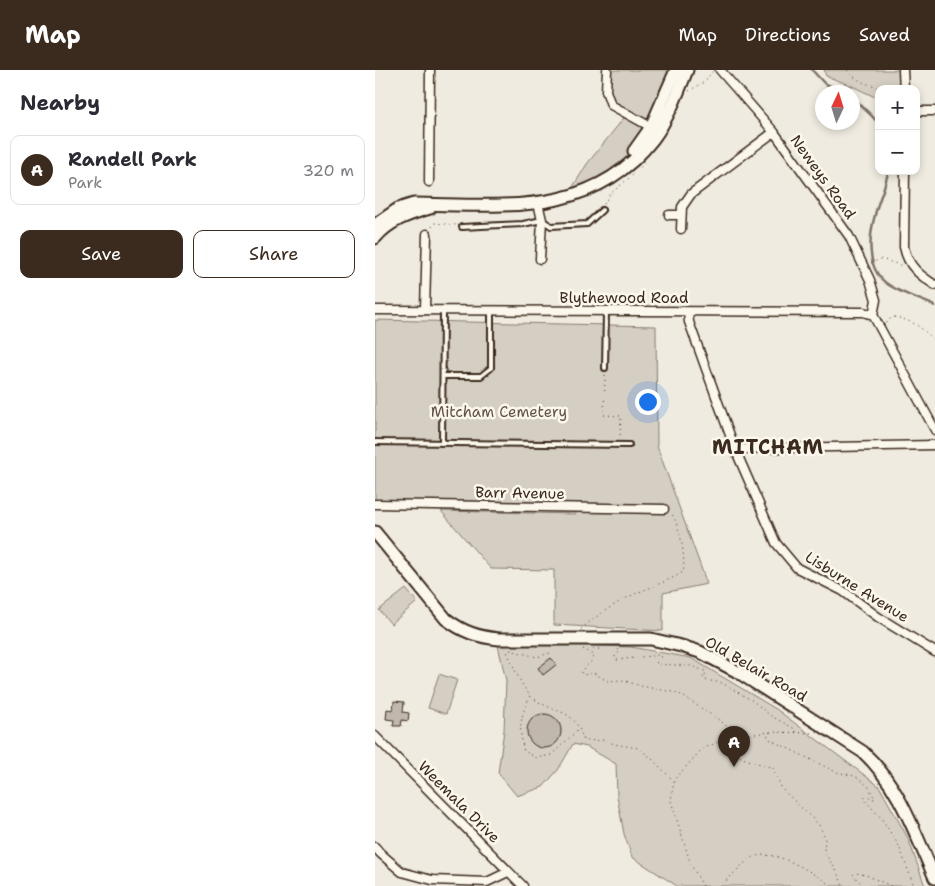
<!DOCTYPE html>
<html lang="en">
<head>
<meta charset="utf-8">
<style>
  body { margin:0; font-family:"Shantell Sans",sans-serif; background:#f7f7f7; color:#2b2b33 }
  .controls { position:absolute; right:15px; top:15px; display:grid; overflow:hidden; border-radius:10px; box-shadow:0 2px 8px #0003 }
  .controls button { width:45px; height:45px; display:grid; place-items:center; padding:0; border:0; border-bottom:1px solid #e1e1e2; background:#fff; color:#2b2b33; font:25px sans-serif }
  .compass { position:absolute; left:440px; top:15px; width:45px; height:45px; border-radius:50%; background:#fff; box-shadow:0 2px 8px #0003; rotate:4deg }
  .you { position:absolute; left:272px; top:331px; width:18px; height:18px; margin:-12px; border:4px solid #fff; border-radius:50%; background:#1a73e8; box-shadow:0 0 0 8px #1a73e833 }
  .badge { display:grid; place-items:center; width:32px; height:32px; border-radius:50%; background:#3b2a1e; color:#fff; font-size:16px; font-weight:700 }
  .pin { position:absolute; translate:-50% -41px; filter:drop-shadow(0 1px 2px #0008) }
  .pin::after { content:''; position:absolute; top:26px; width:18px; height:15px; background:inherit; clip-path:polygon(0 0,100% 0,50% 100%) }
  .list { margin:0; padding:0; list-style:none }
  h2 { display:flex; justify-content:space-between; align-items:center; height:65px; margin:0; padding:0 20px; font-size:21px }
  h2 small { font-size:16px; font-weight:400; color:#7c7c81 }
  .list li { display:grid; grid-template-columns:32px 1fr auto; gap:15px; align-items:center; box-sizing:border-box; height:70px; margin:0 10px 10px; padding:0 10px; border:1px solid #e1e1e2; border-radius:10px }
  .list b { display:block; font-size:19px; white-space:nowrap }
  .list p { margin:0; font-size:16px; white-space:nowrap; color:#7c7c81 }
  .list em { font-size:16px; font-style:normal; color:#7c7c81 }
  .actions { display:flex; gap:10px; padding:15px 20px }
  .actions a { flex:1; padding:11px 0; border:1px solid #3b2a1e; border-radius:10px; text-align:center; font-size:18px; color:#3b2a1e }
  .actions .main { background:#3b2a1e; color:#fff }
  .map { position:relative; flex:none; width:560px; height:816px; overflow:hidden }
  header { display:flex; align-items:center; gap:30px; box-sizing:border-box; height:70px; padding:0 25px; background:#3b2a1e; color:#fff }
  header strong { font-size:24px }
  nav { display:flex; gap:28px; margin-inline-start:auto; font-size:18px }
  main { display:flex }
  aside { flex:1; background:#fff }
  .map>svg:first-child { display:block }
</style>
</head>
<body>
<header>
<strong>Map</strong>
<nav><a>Map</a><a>Directions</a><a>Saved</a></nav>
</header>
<main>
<aside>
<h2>Nearby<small></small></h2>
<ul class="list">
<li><span class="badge">A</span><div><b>Randell Park</b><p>Park</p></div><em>320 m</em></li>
</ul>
<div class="actions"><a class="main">Save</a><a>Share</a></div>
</aside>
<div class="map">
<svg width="560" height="816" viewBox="0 0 560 816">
  <rect width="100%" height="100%" fill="#f0ebe0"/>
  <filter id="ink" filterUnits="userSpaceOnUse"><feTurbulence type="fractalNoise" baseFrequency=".02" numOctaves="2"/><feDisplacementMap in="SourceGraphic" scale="10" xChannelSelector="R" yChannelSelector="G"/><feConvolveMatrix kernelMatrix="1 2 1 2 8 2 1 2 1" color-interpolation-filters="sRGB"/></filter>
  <g filter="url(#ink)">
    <g fill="#d5cec3" stroke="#887c70">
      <polygon points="232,0 301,0 276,56 243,105 191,128 212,94 252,44 236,35"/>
      <polygon points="449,0 528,0 529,19 504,19 504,29 477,16 451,6"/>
      <polygon points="0,250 281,256 282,376 332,514 288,523 288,561 179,555 179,500 116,499 66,441 201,444 202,434 0,431"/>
      <polygon points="31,519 42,532 16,554 4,540"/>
      <polygon points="174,574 256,577 316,588 401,639 504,716 533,768 550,816 302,816 257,787 249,764 242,726 241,694 212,677 198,674 183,700 168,717 142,726 123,703 129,660 131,611 123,575"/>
      <polygon points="64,604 82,610 71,644 53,638"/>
    </g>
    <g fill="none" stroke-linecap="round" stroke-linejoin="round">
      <g stroke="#7f7367" stroke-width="2.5">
        <polyline points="437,0 449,13 468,22"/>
        <polyline points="478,28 496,45 504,54"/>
        <path d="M513 101C511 117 503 130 500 145 494 166 491 198 511 213 524 223 545 229 560 236"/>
      </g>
    </g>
    <g fill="#c0b8ad" stroke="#3b2a1e">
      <polygon points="176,588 182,594 168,605 163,598"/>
      <polygon points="19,631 29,632 28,642 34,643 33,651 27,650 26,656 18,656 19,650 11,649 12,639 18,640"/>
      <circle cx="169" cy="661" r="17"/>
    </g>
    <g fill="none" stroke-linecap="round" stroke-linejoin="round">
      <defs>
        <g id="lane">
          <polyline points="87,157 148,154 167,150 176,156 212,154 227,140"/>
          <polyline points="230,298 231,242"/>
          <polyline points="68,306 106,306 116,298 116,240"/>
          <polyline points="0,372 254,375"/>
          <polyline points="67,373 68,240"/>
        </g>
        <g id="street">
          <polyline points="232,0 231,21 236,35 276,57"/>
          <polyline points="345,0 399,62 474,166 495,210 501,230 498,245"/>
          <polyline points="528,0 529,19"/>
          <polyline points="541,41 560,41"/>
          <path d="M530 101 529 177C533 196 544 205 560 215"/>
          <polyline points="54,112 55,0"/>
          <polyline points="163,133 167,150 165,189"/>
          <polyline points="294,145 306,145"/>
          <polyline points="306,159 307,137 316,124 399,62"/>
          <polyline points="0,240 488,242 498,245"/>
          <polyline points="50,240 52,164"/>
          <polyline points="313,242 314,252 360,379 401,473 422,498 468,521 503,547 560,582"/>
          <polyline points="498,245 560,360"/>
          <polyline points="360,379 560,375"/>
          <polyline points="0,434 289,439"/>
          <polyline points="0,666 148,816"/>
          <polyline points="0,777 5,783 27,802 57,810 112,812 133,802"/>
        </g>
        <g id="secondary">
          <polyline points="259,81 276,57 301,0"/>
          <path d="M0 155 23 139 39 134C128 135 217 148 278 69 293 49 303 23 312 0"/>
          <path d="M0 168C14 151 34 144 55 138"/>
          <path d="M0 462 71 549C88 562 103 567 124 569H276L306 576 325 582 363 602 488 682C525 716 540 764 560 808"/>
        </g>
      </defs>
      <use href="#lane" stroke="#3b2a1e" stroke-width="8"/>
      <use href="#street" stroke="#3b2a1e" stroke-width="11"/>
      <use href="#secondary" stroke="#3b2a1e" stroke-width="15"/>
      <g stroke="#3b2a1e" stroke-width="1" stroke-dasharray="1 4" stroke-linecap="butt">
        <path d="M472 0C480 9 489 14 501 16L504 21"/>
        <polyline points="314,21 329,12 338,1"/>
        <polyline points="262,101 271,91"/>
        <polyline points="229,134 235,124 259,104"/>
        <polyline points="57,157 59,153 81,155"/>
        <polyline points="496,193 506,189 528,196"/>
        <path d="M512 253 513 250 519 247C539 251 546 257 560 271"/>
        <polyline points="230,305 229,345 246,346 245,369"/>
        <path d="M206 559C219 548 233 538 248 530 267 519 289 514 308 502 311 488 305 455 296 443"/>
        <path d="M130 578C137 591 145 616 156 626 176 645 199 635 208 669L213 671 229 670 239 674 263 678 275 687 298 710"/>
        <polyline points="208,579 219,585 218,590 207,600 206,602 208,605 219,603 232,611 247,610 266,616 303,623 347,652 353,658 360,682 367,688 398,698 407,719 444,755 450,767 449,782 461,800 468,816"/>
        <polyline points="218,579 226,579"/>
        <polyline points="243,579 245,581 240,586 240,589 242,590 284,585 288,588 281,593 282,594 316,596 330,601 331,604 327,606 330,610 347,613 378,631 396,646 420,659 421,662"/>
        <polyline points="135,580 162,587 175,583"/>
        <path d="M155 626C145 648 143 657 149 681L162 688 176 685 204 659"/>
        <polyline points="395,662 392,664 394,669 461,702 476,705 483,708 493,716 500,729 497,729 493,726 490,727 489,729 507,749 524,776 539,816"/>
        <polyline points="328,816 316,795 296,731 299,710 327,679 355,667 395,662 439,663"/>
        <path d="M343 816C357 809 365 793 379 787 400 778 439 803 456 816"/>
        <polyline points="488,816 478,805 480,803 491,805 516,816"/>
      </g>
      <use href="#lane" stroke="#fbf7ec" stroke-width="4"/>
      <use href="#street" stroke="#fbf7ec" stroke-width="8"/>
      <use href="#secondary" stroke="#fbf7ec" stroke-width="11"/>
    </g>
  </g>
  <g text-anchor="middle" stroke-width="5" stroke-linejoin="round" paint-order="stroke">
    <g font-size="15" fill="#3b2a1e" stroke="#fbf7ec">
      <text transform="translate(448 107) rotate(54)" y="5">Neweys Road</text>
      <text x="249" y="233">Blythewood Road</text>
      <text transform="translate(145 423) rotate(1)" y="5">Barr Avenue</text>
      <text transform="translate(482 517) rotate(32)" y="5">Lisburne Avenue</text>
      <text transform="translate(381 599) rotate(30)" y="5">Old Belair Road</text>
      <text transform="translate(84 732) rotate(45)" y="5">Weemala Drive</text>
    </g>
    <g font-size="15" fill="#625347" stroke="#fbf7ec">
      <text x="124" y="347">Mitcham Cemetery</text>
    </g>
    <g font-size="20" font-weight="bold" letter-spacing="1" fill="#3b2a1e" stroke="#fbf7ec">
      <text x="393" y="384">MITCHAM</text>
    </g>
  </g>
</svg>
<div class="controls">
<button>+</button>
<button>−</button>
</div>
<svg class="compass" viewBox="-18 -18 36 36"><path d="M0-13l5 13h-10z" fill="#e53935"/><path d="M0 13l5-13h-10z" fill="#7c7c81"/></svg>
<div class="you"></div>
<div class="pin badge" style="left:359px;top:697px">A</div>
</div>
</main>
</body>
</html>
